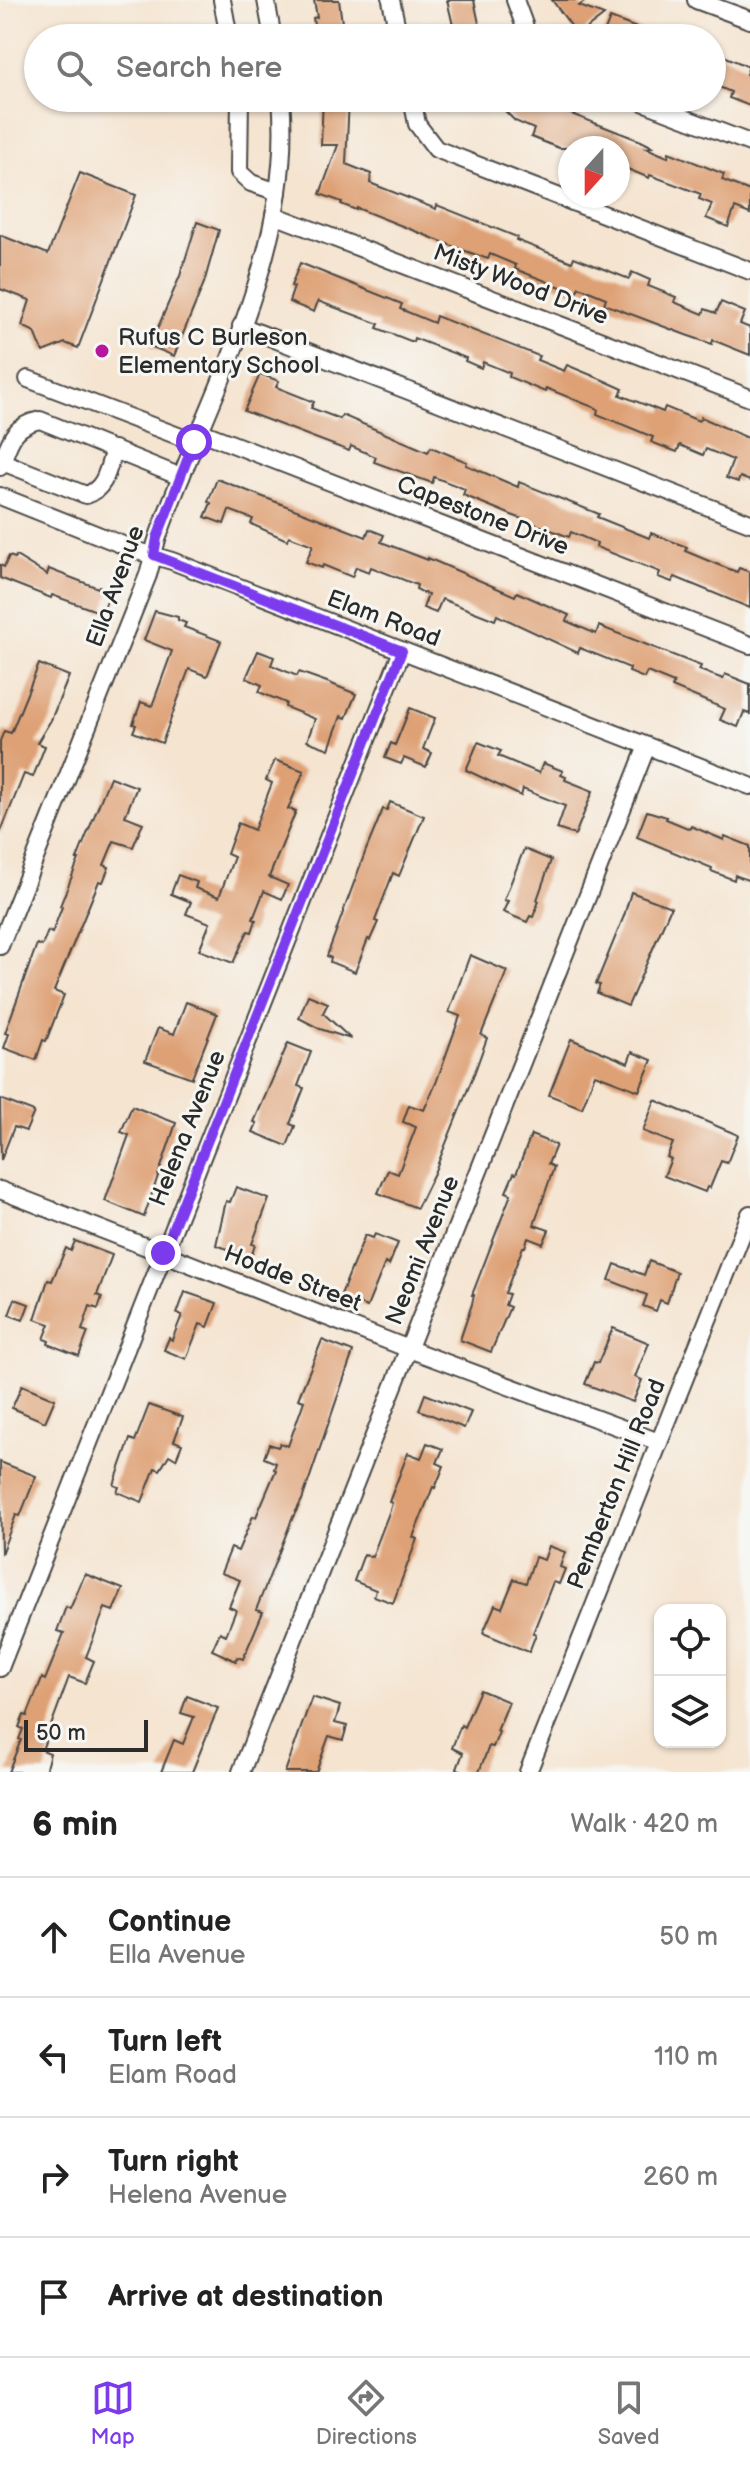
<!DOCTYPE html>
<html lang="en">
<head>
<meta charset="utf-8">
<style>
  body { margin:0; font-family:"Balsamiq Sans",sans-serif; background:#f6f6f6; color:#222 }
  .controls { position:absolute; right:24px; bottom:24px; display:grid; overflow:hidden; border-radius:16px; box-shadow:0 2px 6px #0004 }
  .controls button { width:72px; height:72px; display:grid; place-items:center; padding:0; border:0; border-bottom:2px solid #e0e0e0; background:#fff; color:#222; font:40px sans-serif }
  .compass { position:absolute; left:558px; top:136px; width:72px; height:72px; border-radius:50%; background:#fff; box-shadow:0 2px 6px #0004; rotate:201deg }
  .scale { position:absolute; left:24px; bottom:20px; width:124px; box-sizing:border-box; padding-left:8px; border:4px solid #2b2b2b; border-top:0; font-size:22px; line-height:28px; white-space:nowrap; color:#2b2b2b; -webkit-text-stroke:6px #f6f6f2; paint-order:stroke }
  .stop { position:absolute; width:24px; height:24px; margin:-18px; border:6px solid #7c3aed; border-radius:50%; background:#fff }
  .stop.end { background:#7c3aed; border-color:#fff; box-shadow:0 2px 8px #0008 }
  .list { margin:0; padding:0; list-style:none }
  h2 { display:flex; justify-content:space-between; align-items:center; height:104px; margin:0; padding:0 32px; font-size:34px }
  h2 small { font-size:26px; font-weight:400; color:#767676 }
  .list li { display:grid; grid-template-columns:52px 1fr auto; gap:24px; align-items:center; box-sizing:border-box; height:120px; padding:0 32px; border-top:2px solid #e0e0e0 }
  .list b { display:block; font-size:30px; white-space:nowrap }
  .list p { margin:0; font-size:26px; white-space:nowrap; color:#767676 }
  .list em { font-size:26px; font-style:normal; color:#767676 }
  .icon { flex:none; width:44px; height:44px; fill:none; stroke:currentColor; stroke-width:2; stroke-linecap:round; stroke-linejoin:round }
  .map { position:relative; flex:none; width:750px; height:1772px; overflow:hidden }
  .search { position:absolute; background:#fff; box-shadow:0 2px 6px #0004; left:24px; right:24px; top:24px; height:88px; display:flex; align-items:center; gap:20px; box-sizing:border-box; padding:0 28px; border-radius:44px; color:#767676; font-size:30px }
  .sheet { height:584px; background:#fff }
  nav { display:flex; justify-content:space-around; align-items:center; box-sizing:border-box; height:112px; border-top:2px solid #e0e0e0; background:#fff; font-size:22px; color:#767676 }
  nav a { display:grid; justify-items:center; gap:4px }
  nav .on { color:#7c3aed }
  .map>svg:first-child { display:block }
</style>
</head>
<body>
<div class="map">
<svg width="750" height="1772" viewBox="0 0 750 1772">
  <rect width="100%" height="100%" fill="#f6f6f2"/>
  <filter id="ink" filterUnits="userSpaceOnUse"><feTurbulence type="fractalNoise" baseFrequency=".0125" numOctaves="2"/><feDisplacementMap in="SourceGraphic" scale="16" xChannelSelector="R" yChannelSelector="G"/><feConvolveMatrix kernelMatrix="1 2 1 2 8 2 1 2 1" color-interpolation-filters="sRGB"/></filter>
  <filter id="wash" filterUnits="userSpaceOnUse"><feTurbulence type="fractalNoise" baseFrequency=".006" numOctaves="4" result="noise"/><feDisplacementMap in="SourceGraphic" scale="32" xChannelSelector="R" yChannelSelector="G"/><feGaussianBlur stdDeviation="1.8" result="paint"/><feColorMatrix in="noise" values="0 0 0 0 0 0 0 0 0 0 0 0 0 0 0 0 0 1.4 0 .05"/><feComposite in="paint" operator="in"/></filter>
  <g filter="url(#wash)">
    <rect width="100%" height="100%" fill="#f5e4d0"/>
    <g id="blocks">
      <g fill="#dea075">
        <polygon points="314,0 339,0 344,38 316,38 313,18 317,17"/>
        <polygon points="447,0 474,0 482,38 456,38"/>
        <polygon points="552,0 587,0 579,6 604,15 578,35"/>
        <polygon points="610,18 661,37 660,38 602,38"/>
        <polygon points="715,52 749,67 746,74 750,76 750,106 729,98 731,92 712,84 712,60"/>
        <polygon points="323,98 349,98 346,164 371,174 370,183 436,209 437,205 517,237 516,240 572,262 574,257 629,279 632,272 650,280 648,286 676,297 674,302 703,314 705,309 716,313 721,302 745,312 740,324 750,328 750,355 713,340 712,344 686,335 604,304 606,298 579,287 576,293 515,269 516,265 490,254 488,259 460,249 357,208 356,210 341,204 342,202 320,194 338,145 321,145"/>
        <polygon points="492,98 529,98 540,109 543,103 641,141 653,147 646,148 668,157 669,152 724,174 722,180 750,191 750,214 735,208 728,227 706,218 712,204 699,199 701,194 650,175 649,178 618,165 618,148 559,148 531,137 534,129 515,121"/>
        <polygon points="80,173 136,195 78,348 65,343 43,352 35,332 22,326 30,300 0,289 0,235 48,254"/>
        <polygon points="197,222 219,230 204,283 174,356 150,346 180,276"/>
        <polygon points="300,263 402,304 400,309 434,323 436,316 539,356 537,360 564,371 567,365 603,380 623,389 620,395 663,412 665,407 699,421 701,417 750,439 750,481 740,477 738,482 726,478 733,460 706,449 703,455 680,445 677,452 651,442 653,437 597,414 598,409 546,388 545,392 509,377 510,373 483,362 481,368 465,361 466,358 414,338 413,342 377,328 379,324 318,301 314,312 289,302 294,287 291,286"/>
        <polygon points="260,374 279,381 276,387 314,402 311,408 340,419 342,415 428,452 431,447 467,462 466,465 518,487 519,482 599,514 597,517 649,538 651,533 687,547 685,551 721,566 737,572 739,568 750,572 750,608 675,577 672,582 658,577 660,572 596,547 597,543 571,532 569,537 509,514 463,495 465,489 434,477 432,483 374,462 376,457 351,446 349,451 244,411"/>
        <polygon points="217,479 366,537 369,529 384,535 381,542 428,560 428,558 515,596 517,592 569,615 566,621 596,634 599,626 701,666 699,670 723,679 725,674 750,684 750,714 744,712 738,727 720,720 725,709 672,687 674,683 647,672 644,678 629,672 630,668 580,648 578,653 497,615 495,620 442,599 436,613 423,608 428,595 416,589 417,585 371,567 369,572 356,567 352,577 323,565 322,568 306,562 313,545 289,536 287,540 251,524 253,519 229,510 224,524 205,517 211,503 208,502"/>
        <polygon points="9,556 15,558 16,556 47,575 49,569 98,588 99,586 111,591 102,613 52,595 51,598 0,578 0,565 4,567"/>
        <polygon points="155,611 178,617 178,620 186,623 184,627 221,641 207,676 189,669 162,743 133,732 136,725 133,724 141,702 152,706 172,651 144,640"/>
        <polygon points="258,651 274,657 271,665 297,676 299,672 327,682 356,694 346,718 341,716 329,749 307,741 315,719 285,707 286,703 259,692 262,685 246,678"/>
        <polygon points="39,664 69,676 51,720 37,743 45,746 33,777 24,774 0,834 0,741 4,731 11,733"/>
        <polygon points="410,708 435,718 423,749 432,753 426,767 404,758 401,764 385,758 391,743 395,745"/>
        <polygon points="478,742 501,751 498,756 539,773 543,763 563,771 561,775 566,777 565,780 593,791 575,835 557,829 565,806 523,789 521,796 466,770"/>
        <polygon points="275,760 304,771 288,809 296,811 269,877 288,885 282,899 264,891 253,919 256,920 252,932 248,931 233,963 199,950 210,923 186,914 191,902 171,894 178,875 197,882 195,888 219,897 234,857 227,854 238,823 254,830 272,783 266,780"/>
        <polygon points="110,777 137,787 125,816 143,823 133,847 114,841 104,865 109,867 103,882 99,881 54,991 64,995 46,1041 43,1040 36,1060 4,1048 9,1034 5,1033 37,944 42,946 48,931 52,933 62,907 60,906 79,859 77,859"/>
        <polygon points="390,802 424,816 399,876 393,873 375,921 378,922 370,940 368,939 355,972 330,962 331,958 327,956 366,850 383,809 387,810"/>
        <polygon points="647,811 667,817 666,819 690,829 691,826 724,840 725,836 750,846 750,881 735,875 734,880 711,871 712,868 637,837"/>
        <polygon points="524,849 551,860 537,900 539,901 533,917 530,916 527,922 503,912 508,901 504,900"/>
        <polygon points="631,892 671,907 628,1006 597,993 600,985 596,984 624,916"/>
        <polygon points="470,955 507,971 481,1035 487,1038 474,1074 434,1173 417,1208 378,1193 388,1170 398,1174 416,1127 403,1122 409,1105 424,1110 436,1083 460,1016 449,1012"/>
        <polygon points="308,995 328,1003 323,1013 351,1039 320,1029 299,1018"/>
        <polygon points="186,1002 217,1014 192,1078 145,1061 158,1028 174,1034"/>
        <polygon points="571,1039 628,1063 632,1052 652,1060 639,1091 595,1074 582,1108 549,1095"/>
        <polygon points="288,1043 311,1052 298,1086 304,1088 290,1124 295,1126 287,1146 253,1132 257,1123 254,1122"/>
        <polygon points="0,1099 34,1112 26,1131 14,1127 1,1160"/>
        <polygon points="655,1100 738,1135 727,1163 721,1161 710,1188 707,1187 705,1192 664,1176 671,1159 667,1157 673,1143 643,1131"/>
        <polygon points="132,1106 176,1123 144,1217 105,1201 129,1135 121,1132"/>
        <polygon points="531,1135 556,1145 548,1164 554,1167 534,1225 549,1230 543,1244 528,1238 525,1247 523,1247 505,1293 509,1294 505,1305 510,1307 491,1352 460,1340 472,1304 474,1295 472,1295 511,1194 506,1192 514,1173 516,1174"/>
        <polygon points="236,1187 269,1199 252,1244 255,1245 251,1257 216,1245 226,1201 230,1202"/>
        <polygon points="375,1234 398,1243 389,1265 385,1263 367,1307 340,1297 365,1235 373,1238"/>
        <polygon points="75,1241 112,1255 97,1295 102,1297 98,1309 90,1306 82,1330 88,1332 79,1356 48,1344 49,1341 44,1339 50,1324 35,1319 48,1280 52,1281 66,1248 71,1251"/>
        <polygon points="649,1261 677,1272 667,1303 660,1300 656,1311 643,1306 647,1295 609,1280 615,1264 644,1275"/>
        <polygon points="185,1292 217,1303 208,1327 200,1324 186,1359 164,1350 169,1338 172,1340 182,1315 177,1314"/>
        <polygon points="15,1299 29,1304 23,1320 9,1315"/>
        <polygon points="613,1328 649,1343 635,1377 642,1380 633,1402 585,1384 594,1362 598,1363"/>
        <polygon points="322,1340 353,1352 302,1500 293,1517 256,1610 263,1612 243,1659 237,1657 236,1661 212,1650 220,1632 226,1635 236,1610 229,1607 240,1580 221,1573 231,1548 238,1551 253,1516 256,1517 276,1470 274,1469 276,1463 264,1458 269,1444 278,1447 280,1443 288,1446 304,1401 298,1399"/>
        <polygon points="22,1385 55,1399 45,1422 12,1408"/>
        <polygon points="425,1394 471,1412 464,1428 419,1410"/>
        <polygon points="149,1405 183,1417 174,1441 182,1444 176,1459 169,1455 160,1470 155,1468 142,1502 117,1492 119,1487 114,1485 130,1439 135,1441"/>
        <polygon points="427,1443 443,1449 437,1463 444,1466 435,1488 433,1487 413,1537 417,1539 393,1603 374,1596 376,1590 354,1581 364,1554 372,1557 390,1510 392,1503 389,1502 408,1453 421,1458"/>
        <polygon points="0,1462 36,1476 20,1516 16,1515 1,1554"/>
        <polygon points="549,1546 565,1552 560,1567 565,1569 559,1584 553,1582 533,1633 536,1634 529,1652 483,1633 495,1605 502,1608 514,1579 526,1583 535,1557 544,1560"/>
        <polygon points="85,1574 123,1589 113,1611 105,1608 86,1657 94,1661 85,1683 69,1677 42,1750 50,1753 45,1772 8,1772 21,1740 19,1739 23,1729 19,1727 24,1715 27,1716 42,1678 45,1680 64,1633 57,1631 66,1607 70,1609"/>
        <polygon points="480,1690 509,1702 497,1731 499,1732 493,1747 489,1746 479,1772 466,1772 457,1769 463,1753 452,1748 461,1725 464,1727"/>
        <polygon points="187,1696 218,1708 192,1772 161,1772 174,1740 183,1744 194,1717 181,1713"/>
        <polygon points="312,1697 340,1706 335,1723 347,1726 343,1740 329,1736 316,1772 285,1772"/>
      </g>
    </g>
  </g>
  <g filter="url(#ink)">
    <use href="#blocks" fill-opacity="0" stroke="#494744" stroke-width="2"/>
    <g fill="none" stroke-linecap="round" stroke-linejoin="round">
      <defs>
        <g id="minor">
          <polyline points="222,0 229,38"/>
          <polyline points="266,0 273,38"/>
          <polyline points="391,0 399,38"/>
          <polyline points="515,0 529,38"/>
          <polyline points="696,0 750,20"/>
          <polyline points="240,98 239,172 251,183 278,192"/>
          <polyline points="412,98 417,124 436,149 750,271"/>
          <polyline points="632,98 750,143"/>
          <polyline points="274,215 750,398"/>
          <polyline points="241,326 750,523"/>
          <polyline points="28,379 194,442"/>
          <polyline points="199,431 750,645"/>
          <path d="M0 461 86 495C106 489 108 468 114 449"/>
          <path d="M0 467C10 443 11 426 40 420L181 477"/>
          <polyline points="0,496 138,551 172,561 750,786"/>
          <path d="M0 946 148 575C152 562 154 547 159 534 209 394 295 252 281 98"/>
          <polyline points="0,1190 409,1349 659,1442"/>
          <polyline points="0,1668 402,651"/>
          <polyline points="241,1772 647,746"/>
          <polyline points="528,1772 750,1214"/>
        </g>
      </defs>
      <use href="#minor" stroke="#494744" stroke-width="20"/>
      <use href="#minor" stroke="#fff" stroke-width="16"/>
    </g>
  </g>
  <g fill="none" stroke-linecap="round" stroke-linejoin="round" filter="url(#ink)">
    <polyline stroke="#7c3aed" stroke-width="10" points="163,1253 402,651 154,555 157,538 194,442"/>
  </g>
  <circle fill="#b5179e" stroke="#f6f6f2" stroke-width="3" cx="102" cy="351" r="8"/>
  <g text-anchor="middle" stroke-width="6" stroke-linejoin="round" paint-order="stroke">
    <g font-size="24" fill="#2b2b2b" stroke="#f6f6f2">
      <text transform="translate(521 284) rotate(21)" y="8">Misty Wood Drive</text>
      <text transform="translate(483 515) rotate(21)" y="8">Capestone Drive</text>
      <text transform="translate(115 586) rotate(-70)" y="8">Ella Avenue</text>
      <text transform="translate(384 618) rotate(21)" y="8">Elam Road</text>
      <text transform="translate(187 1128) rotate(-68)" y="8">Helena Avenue</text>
      <text transform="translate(422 1250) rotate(-68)" y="8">Neomi Avenue</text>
      <text transform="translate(293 1278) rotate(21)" y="8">Hodde Street</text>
      <text transform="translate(616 1484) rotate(-68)" y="8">Pemberton Hill Road</text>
    </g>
    <g font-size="24" fill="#2b2b2b" stroke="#f6f6f2" text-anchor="start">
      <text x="118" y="345">Rufus C Burleson<tspan x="118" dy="28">Elementary School</tspan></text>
    </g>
  </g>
</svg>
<div class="controls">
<button><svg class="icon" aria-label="locate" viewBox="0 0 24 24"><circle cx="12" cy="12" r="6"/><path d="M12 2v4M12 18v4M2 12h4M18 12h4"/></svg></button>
<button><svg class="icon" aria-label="layers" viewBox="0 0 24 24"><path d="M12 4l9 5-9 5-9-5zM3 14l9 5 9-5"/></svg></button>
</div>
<svg class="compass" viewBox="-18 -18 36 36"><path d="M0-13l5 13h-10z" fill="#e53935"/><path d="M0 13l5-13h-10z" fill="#767676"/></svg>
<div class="scale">50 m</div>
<div class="stop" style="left:194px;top:442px"></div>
<div class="stop end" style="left:163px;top:1253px"></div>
<div class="search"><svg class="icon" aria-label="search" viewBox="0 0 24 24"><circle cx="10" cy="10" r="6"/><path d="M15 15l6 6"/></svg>Search here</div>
</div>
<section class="sheet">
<h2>6 min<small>Walk · 420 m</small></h2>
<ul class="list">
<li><svg class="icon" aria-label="ahead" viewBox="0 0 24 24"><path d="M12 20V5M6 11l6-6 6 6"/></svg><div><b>Continue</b><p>Ella Avenue</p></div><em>50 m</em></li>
<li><svg class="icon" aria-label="left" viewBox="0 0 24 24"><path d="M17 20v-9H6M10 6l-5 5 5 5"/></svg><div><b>Turn left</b><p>Elam Road</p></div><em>110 m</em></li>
<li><svg class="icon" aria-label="right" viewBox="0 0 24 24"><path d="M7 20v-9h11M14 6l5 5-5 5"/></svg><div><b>Turn right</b><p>Helena Avenue</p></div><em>260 m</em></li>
<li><svg class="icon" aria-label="arrive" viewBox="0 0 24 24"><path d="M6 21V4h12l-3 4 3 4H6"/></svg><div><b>Arrive at destination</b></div></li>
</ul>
</section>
<nav>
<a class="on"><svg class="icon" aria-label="map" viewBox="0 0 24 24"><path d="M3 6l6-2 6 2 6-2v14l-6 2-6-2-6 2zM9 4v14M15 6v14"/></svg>Map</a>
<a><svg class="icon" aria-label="directions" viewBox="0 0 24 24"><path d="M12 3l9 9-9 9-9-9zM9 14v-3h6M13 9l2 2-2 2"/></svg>Directions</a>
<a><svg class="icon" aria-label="saved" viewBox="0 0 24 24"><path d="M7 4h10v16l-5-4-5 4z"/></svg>Saved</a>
</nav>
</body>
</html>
